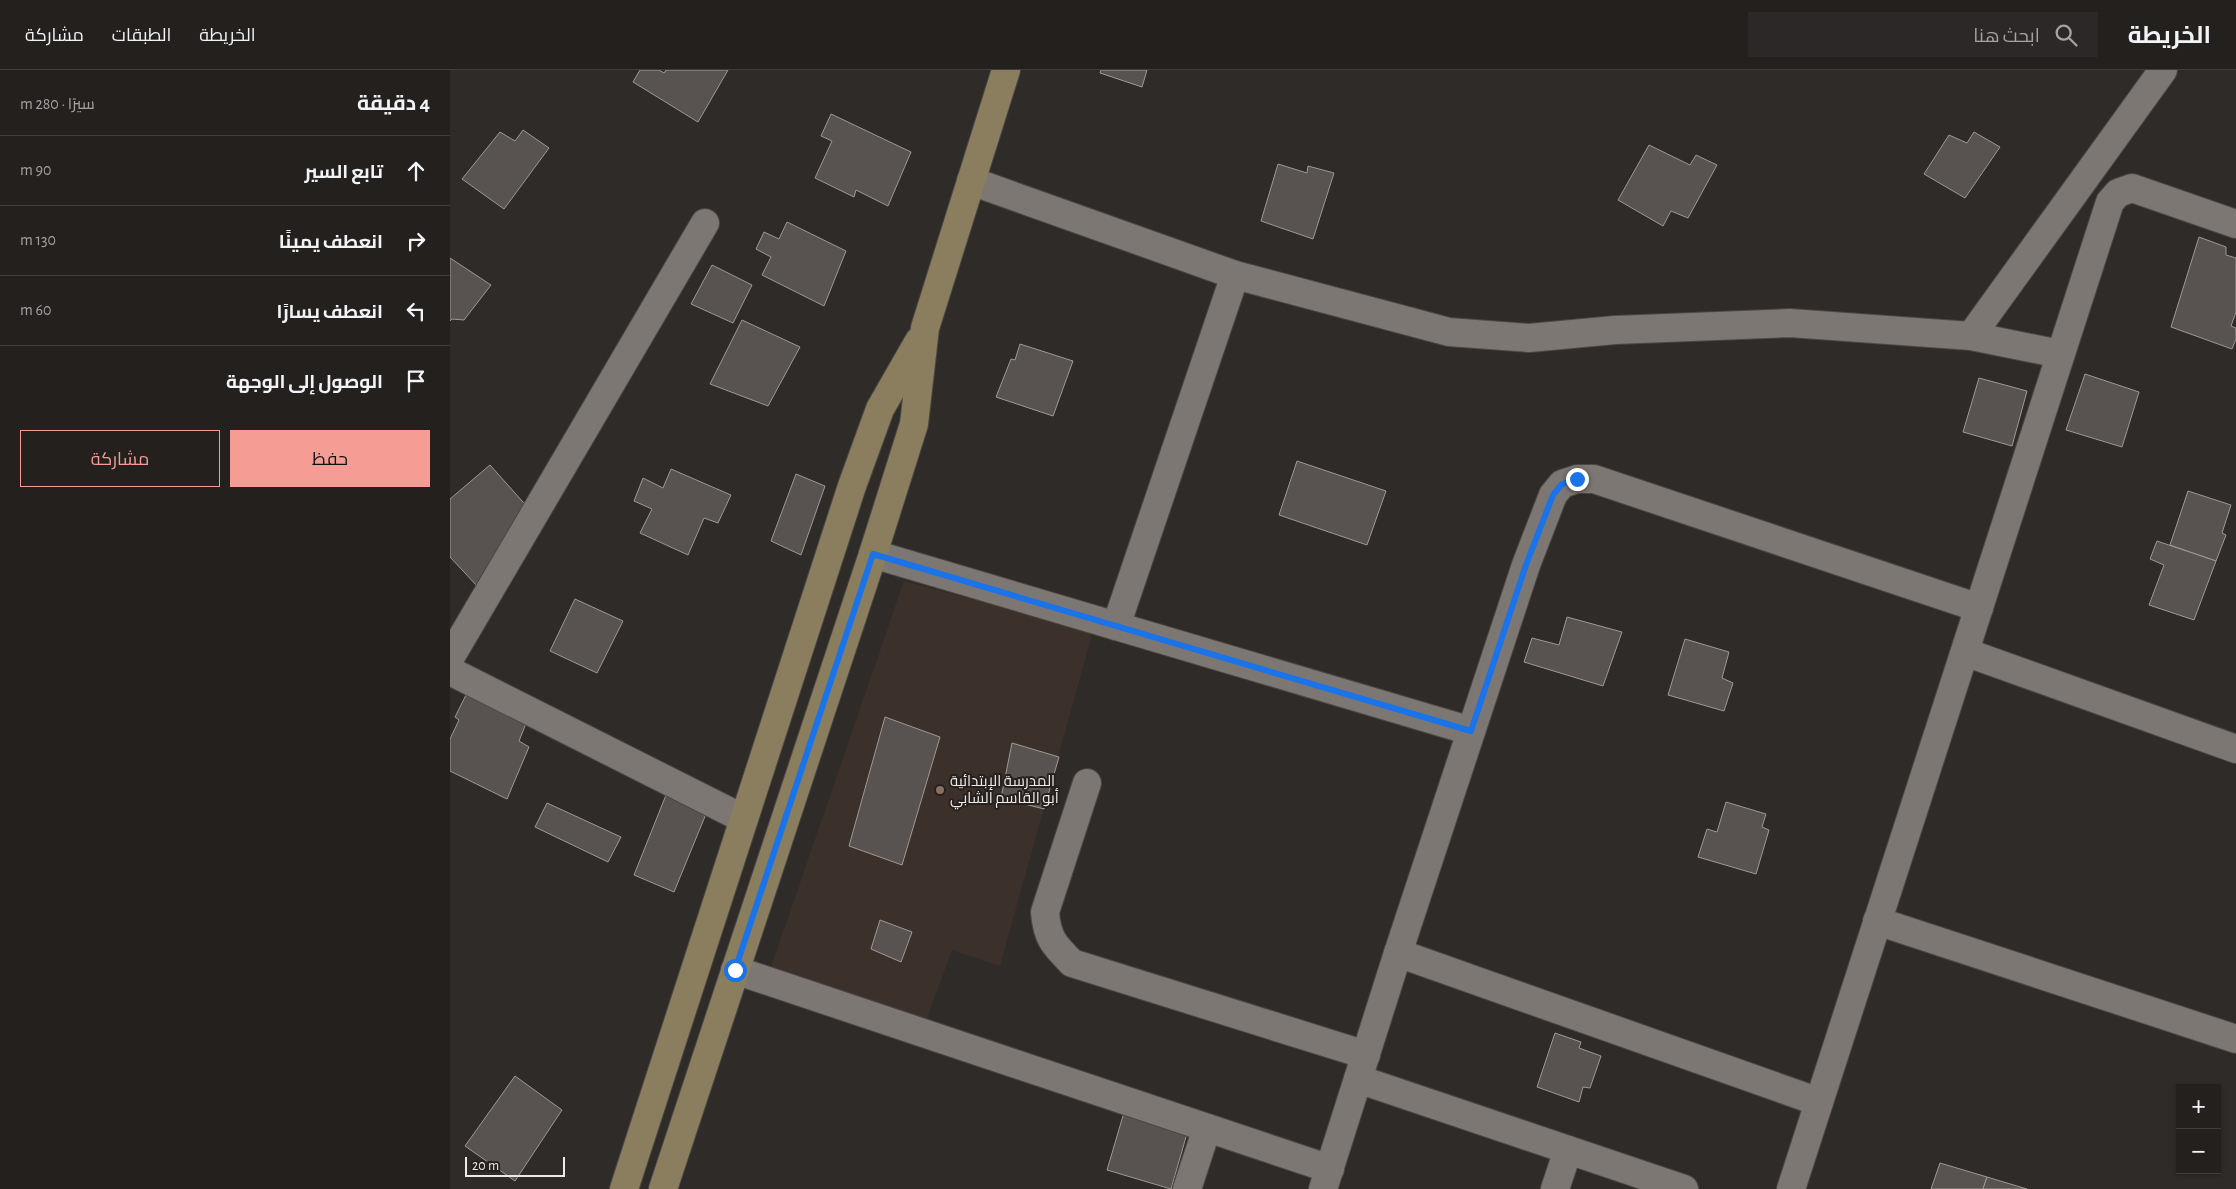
<!DOCTYPE html>
<html lang="ar">
<head>
<meta charset="utf-8">
<style>
  body { margin:0; font-family:"Alegreya Sans",Cairo,sans-serif; background:#2b2827; color:#f1f3f6; direction:rtl }
  .controls { position:absolute; right:15px; bottom:15px; display:grid; overflow:hidden; border-radius:0px; box-shadow:0 1px 4px #0004 }
  .controls button { width:45px; height:45px; display:grid; place-items:center; padding:0; border:0; border-bottom:1px solid #403e3c; background:#23201e; color:#f1f3f6; font:25px sans-serif }
  .scale { position:absolute; left:15px; bottom:12px; width:100px; box-sizing:border-box; padding-left:5px; border:2px solid #edeae8; border-top:0; font-size:14px; line-height:18px; white-space:nowrap; color:#edeae8; -webkit-text-stroke:4px #26211e; paint-order:stroke }
  .stop { position:absolute; width:15px; height:15px; margin:-11px; border:4px solid #1a73e8; border-radius:50%; background:#fff }
  .stop.end { background:#1a73e8; border-color:#fff; box-shadow:0 1px 5px #0008 }
  .list { margin:0; padding:0; list-style:none }
  h2 { display:flex; justify-content:space-between; align-items:center; height:65px; margin:0; padding:0 20px; font-size:21px }
  h2 small { font-size:16px; font-weight:400; color:#a3a3a4 }
  .list li { display:grid; grid-template-columns:32px 1fr auto; gap:15px; align-items:center; box-sizing:border-box; height:70px; padding:0 20px; border-top:1px solid #403e3c }
  .list b { display:block; font-size:19px; white-space:nowrap }
  .list em { font-size:16px; font-style:normal; color:#a3a3a4 }
  .actions { display:flex; gap:10px; padding:15px 20px }
  .actions a { flex:1; padding:11px 0; border:1px solid #f59c94; border-radius:0px; text-align:center; font-size:18px; color:#f59c94 }
  .actions .main { background:#f59c94; color:#111 }
  .icon { flex:none; width:28px; height:28px; fill:none; stroke:currentColor; stroke-width:2; stroke-linecap:round; stroke-linejoin:round }
  .map { position:relative; flex:none; width:1786px; height:1119px; overflow:hidden; direction:ltr }
  header { display:flex; align-items:center; gap:30px; box-sizing:border-box; height:70px; padding:0 25px; background:#23201e; border-bottom:1px solid #403e3c }
  header strong { font-size:24px }
  nav { display:flex; gap:28px; margin-inline-start:auto; font-size:18px }
  .search { width:350px; height:45px; background:#2b2827; display:flex; align-items:center; gap:12px; box-sizing:border-box; padding:0 18px; border-radius:0px; color:#a3a3a4; font-size:19px }
  main { display:flex }
  aside { flex:1; background:#23201e }
  .map>svg:first-child { display:block }
</style>
</head>
<body>
<header>
<strong>الخريطة</strong>
<div class="search"><svg class="icon" aria-label="search" viewBox="0 0 24 24"><circle cx="10" cy="10" r="6"/><path d="M15 15l6 6"/></svg>ابحث هنا</div>
<nav><a>الخريطة</a><a>الطبقات</a><a>مشاركة</a></nav>
</header>
<main>
<div class="map">
<svg width="1786" height="1119" viewBox="0 0 1786 1119">
  <rect width="100%" height="100%" fill="#2f2b28"/>
  <polygon fill="#3b312a" points="454,511 643,561 550,896 502,880 475,953 319,903"/>
  <g fill="#585350" stroke="#9f9995">
    <polygon points="190,0 209,0 214,3 216,0 278,0 248,52 183,12"/>
    <polygon points="651,0 697,0 692,17 650,3"/>
    <polygon points="381,44 461,82 438,136 406,120 404,127 365,108 382,71 371,66"/>
    <polygon points="73,60 99,78 54,139 12,109 50,62 65,71"/>
    <polygon points="1524,62 1550,77 1515,128 1474,104 1499,65 1517,73"/>
    <polygon points="1199,75 1240,95 1246,85 1267,95 1238,148 1221,141 1213,156 1168,130"/>
    <polygon points="828,94 857,103 858,96 884,103 863,169 811,151"/>
    <polygon points="337,152 396,181 374,236 312,205 321,187 306,179 314,162 329,169"/>
    <polygon points="1749,167 1776,177 1776,185 1786,188 1786,242 1781,256 1786,258 1786,269 1782,279 1721,257"/>
    <polygon points="0,188 41,215 14,250 2,249 0,251"/>
    <polygon points="262,195 302,215 283,253 241,234"/>
    <polygon points="292,250 350,277 318,336 260,314"/>
    <polygon points="570,274 623,291 603,346 546,327 561,289 565,290"/>
    <polygon points="1635,304 1689,322 1672,377 1616,360"/>
    <polygon points="1529,308 1577,321 1562,376 1513,362"/>
    <polygon points="847,391 936,421 917,475 829,445"/>
    <polygon points="40,395 81,441 28,517 0,487 0,429"/>
    <polygon points="221,399 281,425 268,453 254,448 238,485 190,463 202,439 184,431 193,408 213,418"/>
    <polygon points="346,404 375,416 351,485 321,471"/>
    <polygon points="1738,421 1781,435 1772,463 1776,465 1766,491 1720,475"/>
    <polygon points="1707,471 1766,491 1744,550 1699,535 1714,495 1700,489"/>
    <polygon points="125,529 173,551 147,603 100,581"/>
    <polygon points="1117,547 1172,562 1153,616 1074,592 1082,568 1109,575"/>
    <polygon points="1235,569 1279,582 1272,608 1283,613 1274,641 1218,625"/>
    <polygon points="17,623 77,651 69,671 79,677 57,729 0,701 0,669 9,650 5,647"/>
    <polygon points="435,647 490,667 452,795 399,776"/>
    <polygon points="562,673 609,687 594,739 551,728"/>
    <polygon points="218,720 258,739 224,822 184,805"/>
    <polygon points="1276,732 1316,744 1312,757 1319,760 1306,804 1248,787 1257,759 1267,762"/>
    <polygon points="97,733 171,767 158,792 85,757"/>
    <polygon points="430,850 462,862 451,892 421,879"/>
    <polygon points="1105,963 1131,972 1129,978 1151,986 1140,1018 1133,1017 1129,1032 1087,1017"/>
    <polygon points="65,1006 112,1040 65,1111 15,1076"/>
    <polygon points="675,1039 738,1060 721,1119 657,1100"/>
    <polygon points="1490,1093 1537,1107 1533,1119 1481,1119"/>
    <polygon points="1537,1107 1577,1119 1533,1119"/>
  </g>
  <g fill="none" stroke-linecap="round" stroke-linejoin="round">
    <defs>
      <g id="minor">
        <polyline points="521,111 785,205 999,262 1079,268 1165,260 1340,253 1521,266 1610,284"/>
        <polyline points="1521,266 1713,0"/>
        <polyline points="423,484 1021,661"/>
        <polyline points="666,556 785,205"/>
        <polyline points="1515,582 1786,679"/>
        <polyline points="0,588 255,153"/>
        <polyline points="0,601 294,749"/>
        <path d="M637 713 595 842C597 868 604 875 622 893L916 985"/>
        <polyline points="1427,851 1786,969"/>
        <polyline points="948,883 1369,1032"/>
        <polyline points="285,900 880,1099"/>
        <polyline points="908,1009 1234,1119"/>
        <polyline points="737,1119 757,1058"/>
        <polyline points="873,1119 948,883 1076,495 1103,425 1112,414 1127,409 1144,409 1529,538"/>
        <polyline points="1105,1119 1118,1080"/>
        <polyline points="1341,1119 1660,132 1668,123 1682,118 1786,154"/>
      </g>
      <g id="secondary">
        <polyline points="174,1119 402,416 430,339 469,271"/>
        <polyline points="213,1119 423,484 464,354 475,258 556,0"/>
      </g>
    </defs>
    <use href="#minor" stroke="#4a4745" stroke-width="30"/>
    <use href="#secondary" stroke="#4a4745" stroke-width="30"/>
    <use href="#minor" stroke="#7d7773" stroke-width="28"/>
    <use href="#secondary" stroke="#8a7e5f" stroke-width="28"/>
  </g>
  <g fill="none" stroke-linecap="round" stroke-linejoin="round">
    <polyline stroke="#1a73e8" stroke-width="6" points="285,900 423,484 1021,661 1076,495 1103,425 1112,414 1127,409"/>
  </g>
  <circle fill="#8d6e63" stroke="#26211e" stroke-width="2" cx="490" cy="720" r="5"/>
  <g text-anchor="middle" stroke-width="4" stroke-linejoin="round" paint-order="stroke">
    <g font-size="15" fill="#edeae8" stroke="#26211e" text-anchor="start">
      <text x="500" y="716">المدرسة الإبتدائية<tspan x="500" dy="17">أبو القاسم الشابي</tspan></text>
    </g>
  </g>
</svg>
<div class="controls">
<button>+</button>
<button>−</button>
</div>
<div class="scale">20 m</div>
<div class="stop" style="left:285px;top:900px"></div>
<div class="stop end" style="left:1127px;top:409px"></div>
</div>
<aside>
<h2>4 دقيقة<small>سيرًا · 280 m</small></h2>
<ul class="list">
<li><svg class="icon" aria-label="ahead" viewBox="0 0 24 24"><path d="M12 20V5M6 11l6-6 6 6"/></svg><div><b>تابع السير</b></div><em>90 m</em></li>
<li><svg class="icon" aria-label="right" viewBox="0 0 24 24"><path d="M7 20v-9h11M14 6l5 5-5 5"/></svg><div><b>انعطف يمينًا</b></div><em>130 m</em></li>
<li><svg class="icon" aria-label="left" viewBox="0 0 24 24"><path d="M17 20v-9H6M10 6l-5 5 5 5"/></svg><div><b>انعطف يسارًا</b></div><em>60 m</em></li>
<li><svg class="icon" aria-label="arrive" viewBox="0 0 24 24"><path d="M6 21V4h12l-3 4 3 4H6"/></svg><div><b>الوصول إلى الوجهة</b></div></li>
</ul>
<div class="actions"><a class="main">حفظ</a><a>مشاركة</a></div>
</aside>
</main>
</body>
</html>
